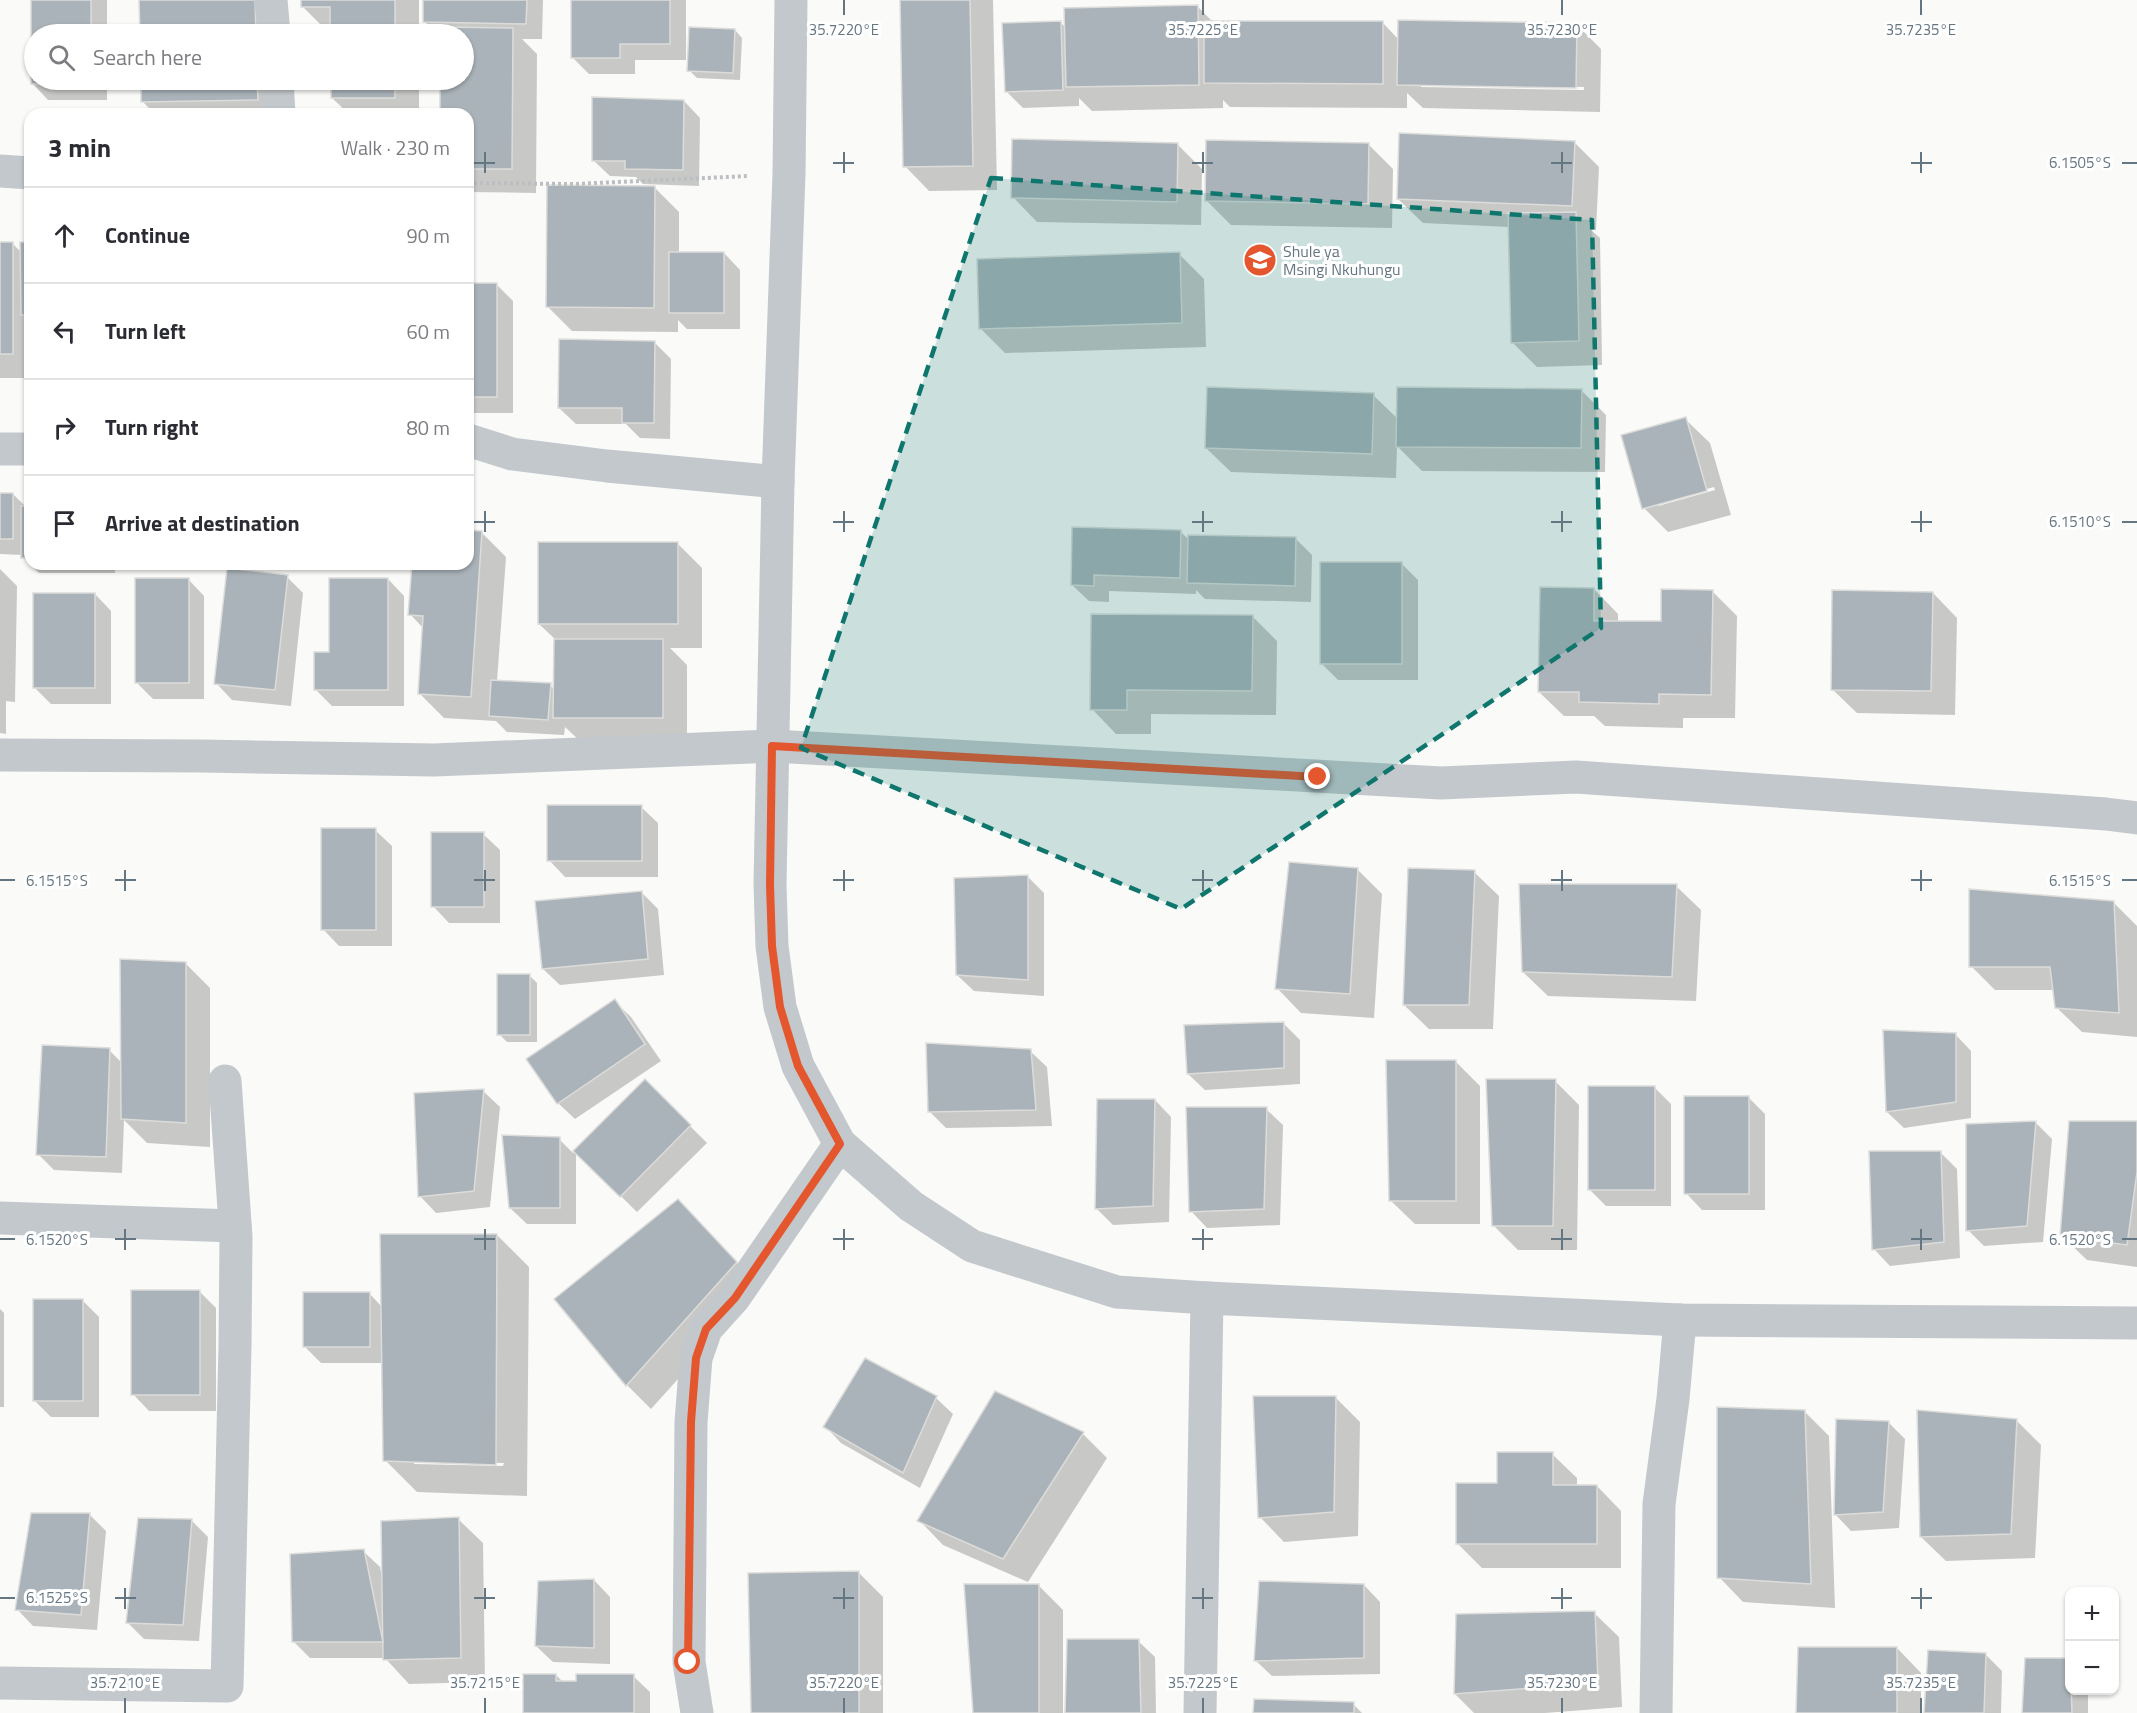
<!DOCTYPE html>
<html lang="en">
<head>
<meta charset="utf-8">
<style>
  body { margin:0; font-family:"Titillium Web",sans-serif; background:#f2f2f3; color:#2b2b33 }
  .controls { position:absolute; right:18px; bottom:18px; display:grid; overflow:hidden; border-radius:12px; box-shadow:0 2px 4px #0004 }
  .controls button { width:54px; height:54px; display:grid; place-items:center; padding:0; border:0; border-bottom:2px solid #e1e1e2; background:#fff; color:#2b2b33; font:30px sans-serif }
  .stop { position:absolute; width:18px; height:18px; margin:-14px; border:4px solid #e4572e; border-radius:50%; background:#fff }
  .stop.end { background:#e4572e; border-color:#fff; box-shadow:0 2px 6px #0008 }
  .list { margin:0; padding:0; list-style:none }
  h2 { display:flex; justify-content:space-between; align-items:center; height:78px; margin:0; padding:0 24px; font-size:26px }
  h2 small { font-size:20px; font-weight:400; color:#7c7c81 }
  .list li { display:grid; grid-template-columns:39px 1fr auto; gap:18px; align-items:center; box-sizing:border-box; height:96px; padding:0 24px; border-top:2px solid #e1e1e2 }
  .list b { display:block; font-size:22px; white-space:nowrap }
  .list em { font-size:20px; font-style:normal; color:#7c7c81 }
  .icon { flex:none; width:33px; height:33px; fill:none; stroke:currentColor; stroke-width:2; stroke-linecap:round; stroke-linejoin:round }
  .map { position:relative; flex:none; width:2137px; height:1713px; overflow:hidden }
  .search { position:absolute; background:#fff; box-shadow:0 2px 4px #0004; left:24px; top:24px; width:450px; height:66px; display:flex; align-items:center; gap:15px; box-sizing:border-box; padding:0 21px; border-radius:33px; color:#7c7c81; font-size:22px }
  .panel { position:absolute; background:#fff; box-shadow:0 2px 4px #0004; left:24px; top:108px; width:450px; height:462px; border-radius:18px }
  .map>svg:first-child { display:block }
</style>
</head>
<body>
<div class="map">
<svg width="2137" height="1713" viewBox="0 0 2137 1713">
  <rect width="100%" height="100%" fill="#fafaf8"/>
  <g fill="#0003" fill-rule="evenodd">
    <polygon points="32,0 107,0 107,34 34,34 34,80 107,80 107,100 48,100 32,83"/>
    <polygon points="140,0 278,0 279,34 141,34"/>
    <polygon points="302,0 419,0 419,34 332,34 332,31 327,31 302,6"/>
    <polygon points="425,0 543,0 542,39 522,39 537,54 536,193 468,192 468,114 441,114 442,80 464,80 464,34 437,34 424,21"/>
    <polygon points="572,0 686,0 686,60 635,60 635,74 589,74 572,57"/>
    <polygon points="902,0 993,0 997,190 929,191 905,166"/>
    <path d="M1197 6 1214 23H1383L1399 40 1576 24 1601 49 1600 112 1423 108 1407 93V108L1230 107 1223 100V108L1092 111 1079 98V106L1023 108 1006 91 1061 23 1066 28ZM1421 84 1584 87V90L1421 87Z"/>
    <polygon points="735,30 742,38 740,80 697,78 689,70"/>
    <polygon points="142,80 280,80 281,114 155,114 143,102"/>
    <polygon points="332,80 419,80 419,114 349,114 332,98"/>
    <polygon points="684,101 700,118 699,186 643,184 636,177 610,176 593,160"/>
    <polygon points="1574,142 1599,167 1596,230 1591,230 1600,238 1602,365 1537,367 1512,342 1510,227 1423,223 1398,199"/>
    <polygon points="1368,144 1393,169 1392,228 1231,225 1206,200"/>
    <polygon points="1178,145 1202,169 1201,225 1037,222 1013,197"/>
    <polygon points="655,188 679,212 679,253 724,253 740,270 740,329 687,329 678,320 678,332 572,331 547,306"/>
    <polygon points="0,244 13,244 22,253 30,244 30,378 0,378"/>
    <polygon points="1179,254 1204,279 1206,347 1005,353 981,329"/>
    <polygon points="468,285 497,285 513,301 513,413 468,413"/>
    <polygon points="654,342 671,359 670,439 640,438 626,424 576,424 559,408"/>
    <polygon points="1581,390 1606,415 1605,472 1422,471 1397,446 1396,478 1231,472 1206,448 1373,395 1398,419"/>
    <path d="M1685 419 1710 443 1731 515 1668 532 1644 508ZM1714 487 1715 490 1658 506V503Z"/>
    <polygon points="0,494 13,494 26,507 30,507 30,564 115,564 115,573 39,573 23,557 23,555 0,554"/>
    <polygon points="468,532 481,532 506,557 497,681 550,685 555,690 556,640 539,624 677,543 702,568 702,648 670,648 687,665 687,742 580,741 565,727 564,735 507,732 496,721 444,718 419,693 423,628 410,614 413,564 468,564"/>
    <polygon points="1181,532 1189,540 1296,539 1312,555 1311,602 1205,599 1196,590 1196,594 1109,591 1109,602 1089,601 1072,585"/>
    <polygon points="1401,563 1418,580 1418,680 1338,680 1321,663"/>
    <polygon points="0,569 17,586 15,702 6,701 6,734 0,733"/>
    <polygon points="287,577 303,593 291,706 232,700 216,683"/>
    <polygon points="188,579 204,596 204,699 153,699 136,682"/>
    <polygon points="388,579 404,596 404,706 332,706 316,690 330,653"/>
    <polygon points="1594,589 1618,614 1618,622 1663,623 1712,591 1737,616 1735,718 1683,718 1683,728 1605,726 1594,716 1564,716 1539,692"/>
    <polygon points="1933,593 1957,618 1955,715 1857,713 1832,689"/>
    <polygon points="95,594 111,611 111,704 51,704 35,688"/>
    <polygon points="1252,616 1277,641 1276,715 1151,714 1151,734 1116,734 1092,709"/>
    <polygon points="641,807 658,823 658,877 565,877 549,860"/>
    <polygon points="375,830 392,846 392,946 339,946 323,929"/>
    <polygon points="483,834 500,850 500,923 449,923 433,906"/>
    <polygon points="1357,869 1382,894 1374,1018 1301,1013 1277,988"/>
    <polygon points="1474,872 1499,896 1493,1029 1429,1029 1404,1005"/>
    <polygon points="1028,877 1044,893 1044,996 974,991 957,975"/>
    <polygon points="1676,886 1701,910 1696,1001 1548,996 1523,972"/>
    <polygon points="641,892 658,909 664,975 560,985 543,969"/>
    <polygon points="2113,902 2137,926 2137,1037 2082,1032 2057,1008 2055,990 1995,990 1971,966"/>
    <polygon points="185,963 210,988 210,1147 147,1143 124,1120 122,1173 54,1170 38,1154 109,1050 122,1063"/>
    <polygon points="529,975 537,983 537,1042 507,1042 499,1034"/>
    <polygon points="614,1001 631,1017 661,1061 575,1119 558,1103"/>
    <polygon points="1283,1023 1300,1040 1300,1084 1205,1090 1188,1074"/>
    <polygon points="1955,1034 1971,1051 1971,1118 1904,1128 1887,1112"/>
    <polygon points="1030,1051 1047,1067 1052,1126 946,1128 930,1112"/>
    <polygon points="1455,1061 1480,1086 1480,1224 1415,1224 1390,1200"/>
    <polygon points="645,1081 707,1143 637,1212 576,1152 576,1224 527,1224 510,1208 559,1139 573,1153"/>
    <polygon points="1555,1081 1579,1105 1577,1250 1518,1250 1493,1225"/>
    <polygon points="1655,1088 1671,1104 1671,1206 1606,1206 1589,1189"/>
    <polygon points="483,1091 500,1107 490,1207 436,1213 420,1196"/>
    <polygon points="1749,1098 1765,1114 1765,1210 1702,1210 1686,1193"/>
    <polygon points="1155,1100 1171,1117 1169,1222 1113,1225 1097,1209"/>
    <polygon points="1266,1109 1283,1125 1280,1225 1207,1228 1191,1211"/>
    <polygon points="2035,1122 2052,1139 2043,1242 1984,1246 1968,1230"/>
    <polygon points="2137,1122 2137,1267 2087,1260 2062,1236"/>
    <polygon points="1941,1153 1957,1169 1960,1258 1890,1266 1874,1249"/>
    <polygon points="703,1226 760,1288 651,1409 627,1385"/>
    <path d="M497 1235 529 1267 527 1496 417 1492 385 1460 383 1363H321L304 1346 369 1293 382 1307ZM414 1461 504 1463 503 1466 414 1464Z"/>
    <polygon points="199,1291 216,1308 216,1411 149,1411 133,1394"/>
    <polygon points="82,1300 99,1317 99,1417 51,1417 34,1400"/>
    <polygon points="0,1309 4,1313 4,1407 0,1407"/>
    <polygon points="936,1398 953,1414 920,1488 841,1443 825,1426"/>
    <polygon points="1336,1398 1360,1422 1358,1536 1284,1542 1260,1517"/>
    <polygon points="1805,1412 1829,1436 1835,1608 1743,1602 1719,1577"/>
    <polygon points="2016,1420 2041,1445 2035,1558 1946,1561 1921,1537"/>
    <polygon points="1888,1422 1905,1439 1899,1528 1851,1531 1835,1514"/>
    <polygon points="1083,1434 1107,1458 1028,1582 943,1545 919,1520"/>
    <polygon points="1552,1454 1577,1478 1577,1486 1597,1486 1621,1511 1621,1568 1482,1568 1458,1544 1499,1484"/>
    <polygon points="90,1515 106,1531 97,1630 33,1626 17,1609"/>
    <polygon points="458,1519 483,1543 485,1682 409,1684 385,1658 310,1658 293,1641 363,1551 380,1567 382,1577"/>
    <polygon points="192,1521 208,1537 199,1641 144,1639 128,1623"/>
    <polygon points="858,1572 883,1597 883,1713 752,1713"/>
    <polygon points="594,1580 610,1597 610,1664 553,1662 536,1646"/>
    <polygon points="1038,1585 1063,1610 1063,1713 975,1713"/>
    <polygon points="1364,1585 1380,1602 1380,1674 1272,1676 1255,1660"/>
    <polygon points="1594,1613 1619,1637 1622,1707 1545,1713 1474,1713 1455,1694"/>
    <polygon points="1138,1641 1155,1657 1156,1713 1067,1713"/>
    <polygon points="1897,1648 1921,1673 1921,1713 1798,1713"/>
    <polygon points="1985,1654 2002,1671 2001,1713 1926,1713"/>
    <polygon points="556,1675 563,1682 633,1676 650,1692 650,1713 524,1713"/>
    <polygon points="2070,1690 2088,1690 2088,1713 2023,1713"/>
    <polygon points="1353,1704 1362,1713 1255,1713"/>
  </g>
  <g fill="#aab3b9" stroke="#dcdcda" stroke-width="1.5">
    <polygon points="31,0 91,0 91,34 34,34 34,80 91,80 91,84 31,84"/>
    <polygon points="139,0 255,0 256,34 140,34"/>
    <polygon points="301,0 395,0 395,34 330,34 330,7 301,7"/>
    <polygon points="423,0 527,0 526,24 423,22"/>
    <polygon points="571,0 670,0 670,44 620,44 620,58 571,58"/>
    <polygon points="900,0 970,0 973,166 903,167"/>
    <polygon points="1198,5 1199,85 1066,87 1064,8"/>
    <polygon points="1398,20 1577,23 1576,88 1397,85"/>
    <polygon points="1061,21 1063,90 1005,92 1002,23"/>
    <polygon points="1204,21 1383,21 1383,84 1204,83"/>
    <polygon points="441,27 513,28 512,169 468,169 468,114 440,114 440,80 464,80 464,34 441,34"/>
    <polygon points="689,27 735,29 733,73 687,71"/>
    <polygon points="141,80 257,80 258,100 141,102"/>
    <rect x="331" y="80" width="64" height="18"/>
    <polygon points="592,97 684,100 683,170 625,169 625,161 592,161"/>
    <polygon points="1399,133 1575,141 1572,206 1397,199"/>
    <polygon points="1012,139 1178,143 1177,202 1011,198"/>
    <polygon points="1206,140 1369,143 1368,204 1205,201"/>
    <polygon points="547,185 655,186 654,308 546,307"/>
    <polygon points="1576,212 1579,341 1511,343 1508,213"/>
    <rect x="0" y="242" width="13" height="112"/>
    <polygon points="20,242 30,242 30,315 21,315"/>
    <rect x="669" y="252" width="55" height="61"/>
    <polygon points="1180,252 1182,323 979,329 977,259"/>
    <rect x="468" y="283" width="29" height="114"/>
    <polygon points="559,339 655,341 654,423 622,423 622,408 558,408"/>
    <polygon points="1207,387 1374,393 1372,454 1205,448"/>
    <polygon points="1397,387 1582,389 1581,448 1396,447"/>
    <polygon points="1686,417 1707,491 1642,509 1621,435"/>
    <rect x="0" y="493" width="13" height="46"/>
    <rect x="21" y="506" width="9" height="52"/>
    <polygon points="1072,527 1181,530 1180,578 1094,575 1094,586 1071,585"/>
    <polygon points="468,530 482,531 471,697 418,694 423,616 408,615 412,564 468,564"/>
    <polygon points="1188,535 1296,537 1295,586 1187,583"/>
    <rect x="538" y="542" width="140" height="82"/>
    <rect x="1320" y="562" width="82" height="102"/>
    <polygon points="227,568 288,575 275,690 214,684"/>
    <rect x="135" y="578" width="54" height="105"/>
    <polygon points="329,578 388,578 388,690 314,690 314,652 329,652"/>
    <polygon points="1540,587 1594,588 1594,621 1661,621 1661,589 1713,590 1711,695 1659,694 1659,704 1579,702 1579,692 1538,692"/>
    <polygon points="1832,590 1933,592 1931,691 1831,690"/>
    <rect x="33" y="593" width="62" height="95"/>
    <polygon points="1091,614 1253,615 1252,691 1127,690 1127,710 1090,710"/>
    <polygon points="554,639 663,639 663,718 553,718"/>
    <polygon points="491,680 551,683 548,720 489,716"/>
    <rect x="547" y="805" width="95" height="56"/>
    <rect x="321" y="828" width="55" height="102"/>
    <rect x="431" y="832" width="53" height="75"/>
    <polygon points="1289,862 1358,868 1350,994 1275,989"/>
    <polygon points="1408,868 1475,870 1469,1005 1403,1005"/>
    <polygon points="1028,875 1028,980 956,975 954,878"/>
    <polygon points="1519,884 1677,884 1672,977 1522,972"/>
    <polygon points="1969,889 2114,901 2119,1013 2055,1008 2050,967 1969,967"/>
    <polygon points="642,891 648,959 542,969 535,901"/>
    <polygon points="120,959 186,962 186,1123 121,1119"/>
    <rect x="497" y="974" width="33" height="61"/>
    <polygon points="615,999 645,1044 557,1104 526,1059"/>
    <polygon points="1284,1022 1284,1068 1187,1074 1184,1025"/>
    <polygon points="1883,1030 1956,1033 1956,1102 1886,1112"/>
    <polygon points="926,1043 1031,1049 1036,1110 928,1112"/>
    <polygon points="42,1045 110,1048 106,1157 36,1155"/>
    <polygon points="1386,1060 1456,1060 1456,1201 1389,1201"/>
    <polygon points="645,1079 691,1125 620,1197 573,1151"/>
    <polygon points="1486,1079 1556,1079 1553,1226 1492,1226"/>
    <rect x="1588" y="1086" width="67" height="104"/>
    <polygon points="484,1089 474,1191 418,1197 414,1093"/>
    <rect x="1684" y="1096" width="65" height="98"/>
    <polygon points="1097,1099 1155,1099 1153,1206 1095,1209"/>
    <polygon points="1186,1107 1267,1107 1264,1209 1189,1212"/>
    <polygon points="2036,1121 2027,1226 1966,1231 1966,1124"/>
    <polygon points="2069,1121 2137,1121 2137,1172 2127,1245 2060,1236"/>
    <polygon points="502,1135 560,1137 560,1208 509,1208"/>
    <polygon points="1869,1151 1941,1151 1944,1242 1872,1250"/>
    <polygon points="678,1199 737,1262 626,1386 554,1299"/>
    <polygon points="380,1234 497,1234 496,1465 383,1461"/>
    <rect x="131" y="1290" width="69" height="105"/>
    <rect x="303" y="1292" width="67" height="55"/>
    <rect x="33" y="1299" width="50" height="102"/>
    <polygon points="865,1358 937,1396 903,1473 823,1427"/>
    <polygon points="995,1391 1084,1432 1003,1559 917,1521"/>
    <polygon points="1253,1396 1336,1396 1334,1512 1258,1518"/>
    <polygon points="1717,1407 1805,1410 1811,1584 1717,1578"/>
    <polygon points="1917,1410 2017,1419 2011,1534 1920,1537"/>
    <polygon points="1836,1419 1889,1421 1883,1512 1834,1515"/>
    <polygon points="1497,1452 1553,1452 1553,1485 1597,1485 1597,1544 1456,1544 1456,1483 1497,1483"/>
    <polygon points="31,1513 90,1513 81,1615 15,1610"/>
    <polygon points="459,1517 461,1658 383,1660 381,1521"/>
    <polygon points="138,1518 192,1519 183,1625 126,1623"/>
    <polygon points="364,1549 383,1642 292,1642 290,1554"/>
    <polygon points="859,1571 859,1713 751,1713 748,1573"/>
    <polygon points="594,1579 594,1648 535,1646 538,1581"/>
    <polygon points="1259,1581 1364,1584 1364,1658 1254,1661"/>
    <polygon points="964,1584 1039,1584 1039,1713 973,1713"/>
    <polygon points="1595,1611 1598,1683 1454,1694 1456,1614"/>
    <polygon points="1067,1639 1139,1639 1141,1713 1065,1713"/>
    <polygon points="1798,1647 1897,1647 1897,1713 1796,1713"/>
    <polygon points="1928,1650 1986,1653 1984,1713 1924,1713"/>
    <polygon points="2025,1658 2070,1658 2072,1713 2022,1713"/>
    <polygon points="523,1674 556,1674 556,1681 576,1681 576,1674 634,1674 634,1713 523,1713"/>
    <polygon points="1254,1699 1354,1702 1354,1713 1253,1713"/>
  </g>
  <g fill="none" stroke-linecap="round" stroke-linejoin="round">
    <polyline stroke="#bbbfc2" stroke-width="4" stroke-dasharray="3 3" stroke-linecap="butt" points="468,183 574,184 749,176"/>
    <g stroke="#c3c8cc" stroke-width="33">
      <polyline points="271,0 274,34"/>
      <polyline points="791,0 789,174 778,482 770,885 772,946 780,1007 798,1066 840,1144 911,1206 972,1246 1117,1292 1207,1298 1680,1320 2137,1323"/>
      <polyline points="277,80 279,114"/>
      <polyline points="0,171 30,173"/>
      <polyline points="468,440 512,454 607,466 778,482"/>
      <polyline points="0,449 30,449"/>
      <polyline points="0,755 202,756 434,760 773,746 1441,783 1576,777 2106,814 2137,818"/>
      <polyline points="0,1218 235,1226"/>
      <polyline points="0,1683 227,1686 235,1346 236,1237 225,1081"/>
      <polyline points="697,1713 689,1662 691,1422 696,1358 706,1329 734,1298 840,1144"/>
      <polyline points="1200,1713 1207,1298"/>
      <polyline points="1656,1713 1659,1504 1673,1399 1680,1320"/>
    </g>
  </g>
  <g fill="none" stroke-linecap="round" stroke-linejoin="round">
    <polyline stroke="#e4572e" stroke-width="8" points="688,1662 691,1422 696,1358 706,1329 735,1298 840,1144 798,1066 780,1007 772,946 770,885 772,746 1318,777"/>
  </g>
  <path fill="#0f766e" fill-opacity="0.2" stroke="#0f766e" stroke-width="4.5" stroke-dasharray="12 8" stroke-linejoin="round" d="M991 178 1592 220 1601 628 1181 909 801 748Z"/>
  <path fill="none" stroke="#657683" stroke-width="2" d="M844 0V15M1203 0V15M1562 0V15M1921 0V15M485 152V173M844 152V173M1203 152V173M1562 152V173M1921 152V173M474 163H495M833 163H854M1192 163H1213M1551 163H1572M1911 163H1932M2122 163H2137M485 511V532M844 511V532M1203 511V532M1562 511V532M1921 511V532M474 522H495M833 522H854M1192 522H1213M1551 522H1572M1911 522H1932M2122 522H2137M125 870V891M485 870V891M844 870V891M1203 870V891M1562 870V891M1921 870V891M0 880H15M115 880H136M474 880H495M833 880H854M1192 880H1213M1551 880H1572M1911 880H1932M2122 880H2137M125 1229V1250M485 1229V1250M844 1229V1250M1203 1229V1250M1562 1229V1250M1921 1229V1250M0 1239H15M115 1239H136M474 1239H495M833 1239H854M1192 1239H1213M1551 1239H1572M1911 1239H1932M2122 1239H2137M125 1588V1609M485 1588V1609M844 1588V1609M1203 1588V1609M1562 1588V1609M1921 1588V1609M0 1598H15M115 1598H136M474 1598H495M833 1598H854M1192 1598H1213M1551 1598H1572M1911 1598H1932M125 1698V1713M485 1698V1713M844 1698V1713M1203 1698V1713M1562 1698V1713M1921 1698V1713"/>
  <defs>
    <symbol id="school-disc" viewBox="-11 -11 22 22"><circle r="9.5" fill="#e4572e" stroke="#fff"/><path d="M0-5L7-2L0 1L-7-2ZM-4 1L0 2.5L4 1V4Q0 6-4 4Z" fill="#fff"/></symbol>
  </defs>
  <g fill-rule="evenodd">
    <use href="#school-disc" x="1241" y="241" width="38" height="38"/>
  </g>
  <g text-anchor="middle" stroke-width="6" stroke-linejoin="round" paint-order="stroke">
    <g font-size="16" fill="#657683" stroke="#fff" text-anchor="start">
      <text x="1283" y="257">Shule ya<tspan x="1283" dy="18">Msingi Nkuhungu</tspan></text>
    </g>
  </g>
  <g font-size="15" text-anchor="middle" fill="#657683" stroke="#fff" stroke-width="6" stroke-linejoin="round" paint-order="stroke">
    <text x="844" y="35">35.7220°E</text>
    <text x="1203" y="35">35.7225°E</text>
    <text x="1562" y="35">35.7230°E</text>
    <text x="1921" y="35">35.7235°E</text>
    <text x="2080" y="168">6.1505°S</text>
    <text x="2080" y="527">6.1510°S</text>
    <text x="57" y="886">6.1515°S</text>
    <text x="2080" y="886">6.1515°S</text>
    <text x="57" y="1245">6.1520°S</text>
    <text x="2080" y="1245">6.1520°S</text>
    <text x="57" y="1603">6.1525°S</text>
    <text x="125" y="1688">35.7210°E</text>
    <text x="485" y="1688">35.7215°E</text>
    <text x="844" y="1688">35.7220°E</text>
    <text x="1203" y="1688">35.7225°E</text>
    <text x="1562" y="1688">35.7230°E</text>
    <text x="1921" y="1688">35.7235°E</text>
  </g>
</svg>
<div class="controls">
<button>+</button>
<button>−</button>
</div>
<div class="stop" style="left:688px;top:1662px"></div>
<div class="stop end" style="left:1318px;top:777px"></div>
<div class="search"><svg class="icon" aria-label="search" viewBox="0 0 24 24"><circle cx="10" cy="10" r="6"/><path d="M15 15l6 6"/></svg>Search here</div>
<section class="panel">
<h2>3 min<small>Walk · 230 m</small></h2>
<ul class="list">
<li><svg class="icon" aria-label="ahead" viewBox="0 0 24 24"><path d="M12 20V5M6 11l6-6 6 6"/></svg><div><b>Continue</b></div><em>90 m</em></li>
<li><svg class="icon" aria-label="left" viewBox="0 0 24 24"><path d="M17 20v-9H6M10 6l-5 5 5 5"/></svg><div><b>Turn left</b></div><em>60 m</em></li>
<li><svg class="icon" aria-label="right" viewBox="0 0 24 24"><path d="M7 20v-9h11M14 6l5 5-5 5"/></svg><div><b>Turn right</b></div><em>80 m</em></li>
<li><svg class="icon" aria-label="arrive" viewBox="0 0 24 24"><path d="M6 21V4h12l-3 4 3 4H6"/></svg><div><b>Arrive at destination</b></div></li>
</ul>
</section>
</div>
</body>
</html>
